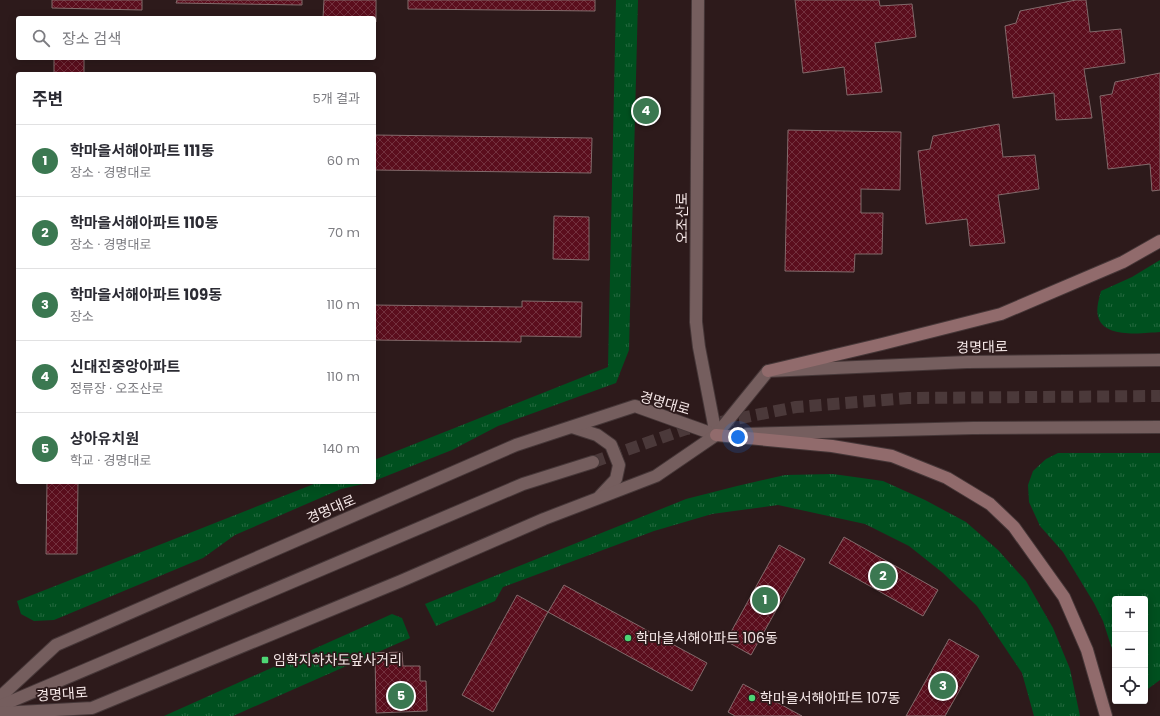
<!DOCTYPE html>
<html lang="ko">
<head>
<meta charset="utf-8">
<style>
  body { margin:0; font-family:Poppins,"Noto Sans KR",sans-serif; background:#f7f7f7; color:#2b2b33 }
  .controls { position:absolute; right:12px; bottom:12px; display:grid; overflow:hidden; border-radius:4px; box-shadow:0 2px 10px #0003 }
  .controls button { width:36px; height:36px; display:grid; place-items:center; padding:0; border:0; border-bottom:1px solid #e1e1e2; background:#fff; color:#2b2b33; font:20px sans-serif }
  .you { position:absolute; left:738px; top:437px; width:14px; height:14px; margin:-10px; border:3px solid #fff; border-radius:50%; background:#1a73e8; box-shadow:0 0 0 6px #1a73e833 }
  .badge { display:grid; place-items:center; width:26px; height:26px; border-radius:50%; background:#3b7851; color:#fff; font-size:13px; font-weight:700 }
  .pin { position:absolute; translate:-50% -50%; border:2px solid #fff; box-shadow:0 1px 4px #0006 }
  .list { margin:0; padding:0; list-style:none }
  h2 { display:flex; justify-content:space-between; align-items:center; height:52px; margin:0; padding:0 16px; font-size:17px }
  h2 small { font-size:13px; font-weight:400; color:#7c7c81 }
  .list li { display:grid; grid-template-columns:26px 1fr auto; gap:12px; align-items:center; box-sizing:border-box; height:72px; padding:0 16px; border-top:1px solid #e1e1e2 }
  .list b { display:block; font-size:15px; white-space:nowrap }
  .list p { margin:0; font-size:13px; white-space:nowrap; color:#7c7c81 }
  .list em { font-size:13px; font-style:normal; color:#7c7c81 }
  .icon { flex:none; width:22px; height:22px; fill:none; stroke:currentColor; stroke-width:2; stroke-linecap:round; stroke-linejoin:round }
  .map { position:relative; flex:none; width:1160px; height:716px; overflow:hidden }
  .search { position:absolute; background:#fff; box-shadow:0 2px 10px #0003; left:16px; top:16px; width:360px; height:44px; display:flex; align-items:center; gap:10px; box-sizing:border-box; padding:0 14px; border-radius:4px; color:#7c7c81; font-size:15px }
  .panel { position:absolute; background:#fff; box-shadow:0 2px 10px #0003; left:16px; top:72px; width:360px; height:412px; border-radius:4px }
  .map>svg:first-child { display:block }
</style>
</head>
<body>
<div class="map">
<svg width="1160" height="716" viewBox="0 0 1160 716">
  <defs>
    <pattern id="park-tufts" width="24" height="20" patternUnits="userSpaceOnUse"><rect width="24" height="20" fill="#00501f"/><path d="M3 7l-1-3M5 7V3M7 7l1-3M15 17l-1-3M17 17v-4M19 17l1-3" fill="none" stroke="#266940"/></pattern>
    <pattern id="building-cross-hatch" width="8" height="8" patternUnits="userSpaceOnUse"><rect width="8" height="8" fill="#5b0e1d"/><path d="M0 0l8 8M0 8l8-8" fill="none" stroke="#73313e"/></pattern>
  </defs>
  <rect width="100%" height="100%" fill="#2d1a1b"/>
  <g fill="url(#park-tufts)">
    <polygon points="616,0 638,0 629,350 616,383 498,426 452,450 374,481 374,460 608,367"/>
    <path d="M1160 260V332C1143 333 1103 339 1098 316 1096 308 1099 299 1101 291L1132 277Z"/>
    <polygon points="1058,453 1160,453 1160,680 1145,691 1145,599 1115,599 1115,658 1103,621 1094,603 1063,552 1040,526 1029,502 1028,485 1033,471 1046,459"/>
    <polygon points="833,474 883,481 925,500 966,522 998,550 1026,581 1053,628 1070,669 1080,716 1034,716 1022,673 977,606 943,573 909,546 865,524 778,505 712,514 654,531 503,587 495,601 436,626 425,604 686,499 737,486 785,475"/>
    <polygon points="319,482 372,482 341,489 235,535 203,558 54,620 34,621 21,614 17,601"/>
    <polygon points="392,614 402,618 410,638 233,716 164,716"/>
  </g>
  <g fill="url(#building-cross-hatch)" stroke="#826a6b">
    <polygon points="52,0 142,0 142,10 52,8"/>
    <polygon points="177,0 302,0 302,5 176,3"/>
    <polygon points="324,0 376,0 376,22 374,22 374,18 323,18"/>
    <polygon points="408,0 595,0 595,11 408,9"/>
    <polygon points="795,0 879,0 880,6 912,4 916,37 875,43 882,92 847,95 844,67 803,73"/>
    <polygon points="1076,0 1086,0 1090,32 1121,29 1125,63 1084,69 1092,118 1056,120 1054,93 1013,98 1005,26 1016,23 1020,11"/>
    <rect x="54" y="58" width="30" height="16"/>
    <polygon points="1160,73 1160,190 1152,191 1150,164 1108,169 1100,96 1112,94 1115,82"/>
    <polygon points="999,124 1003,157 1035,155 1039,189 998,195 1005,243 970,246 967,219 926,224 918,151 930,149 933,136"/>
    <polygon points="788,130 901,132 900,190 861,189 861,213 883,213 882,254 855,254 854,272 785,271"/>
    <polygon points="374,135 592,138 591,173 374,170"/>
    <polygon points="554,216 589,217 589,260 553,259"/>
    <polygon points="522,301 582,302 581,337 521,336 521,342 374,340 374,305 522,307"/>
    <polygon points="47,482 78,482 77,554 46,554"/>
    <polygon points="844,537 938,590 923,616 829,563"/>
    <polygon points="779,545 805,559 751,655 726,641"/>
    <polygon points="564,585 707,663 692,691 548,612"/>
    <polygon points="517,595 548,612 493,712 462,695"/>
    <polygon points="949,639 979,656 945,716 906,716"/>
    <polygon points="402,652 403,666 420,666 420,681 426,681 427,711 376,713 375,653"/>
    <polygon points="743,684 802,716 735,716 728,712"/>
  </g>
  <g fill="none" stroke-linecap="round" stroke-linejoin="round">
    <g stroke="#4b393a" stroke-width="12" stroke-dasharray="12 6" stroke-linecap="butt">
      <polyline points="721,422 796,407 908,398 1160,396"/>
      <polyline points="593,462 686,429 699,427"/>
    </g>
    <defs>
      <g id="tertiary">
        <polyline points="698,0 696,322 699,347 716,435"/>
        <polyline points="572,427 597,435 611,445 619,465 616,479 600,496"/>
        <polyline points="747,434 973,428 1160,427"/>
        <polyline points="0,697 56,645 516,445 635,406 716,435 721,434"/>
        <polyline points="0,706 523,484 593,462"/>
        <polyline points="0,713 92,708 401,581 544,519 656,476 716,435 768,371 967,362 1160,360"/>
      </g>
      <g id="secondary">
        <polyline points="768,371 882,344 1001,314 1123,262 1160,241"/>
        <polyline points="716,435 832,446 892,456 947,478 990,504 1014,527 1064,597 1087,650 1106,716"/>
      </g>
    </defs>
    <use href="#tertiary" stroke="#463738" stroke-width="14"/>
    <use href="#secondary" stroke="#463738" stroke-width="14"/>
    <use href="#tertiary" stroke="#755e5e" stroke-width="12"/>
    <use href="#secondary" stroke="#916b6c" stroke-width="12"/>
  </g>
  <g fill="#4ed675" stroke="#2d1a1b" stroke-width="1.5">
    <circle cx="628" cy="638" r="4"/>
    <rect x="261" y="656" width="8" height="8" rx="2"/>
    <circle cx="752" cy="698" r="4"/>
  </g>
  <g text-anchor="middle" stroke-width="3.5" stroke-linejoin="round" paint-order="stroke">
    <g font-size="14" fill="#f5e7e7" stroke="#2d1a1b">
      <text transform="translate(682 218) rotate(-90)" y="5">오조산로</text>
      <text transform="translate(982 347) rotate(-1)" y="5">경명대로</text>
      <text transform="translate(665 403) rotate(16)" y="5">경명대로</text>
      <text transform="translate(331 509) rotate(-23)" y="5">경명대로</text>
      <text transform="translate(62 694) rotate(-4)" y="5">경명대로</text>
    </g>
    <g font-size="14" fill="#f5e7e7" stroke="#2d1a1b" text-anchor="start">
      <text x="636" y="643">학마을서해아파트 106동</text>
      <text x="273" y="665">임학지하차도앞사거리</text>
      <text x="760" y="703">학마을서해아파트 107동</text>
    </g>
  </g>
</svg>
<div class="controls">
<button>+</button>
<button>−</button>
<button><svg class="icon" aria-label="locate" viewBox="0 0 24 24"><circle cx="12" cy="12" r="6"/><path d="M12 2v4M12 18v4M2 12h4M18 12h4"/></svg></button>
</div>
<div class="you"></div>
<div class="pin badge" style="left:765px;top:600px">1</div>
<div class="pin badge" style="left:883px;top:576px">2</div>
<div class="pin badge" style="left:943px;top:686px">3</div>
<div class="pin badge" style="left:646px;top:111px">4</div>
<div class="pin badge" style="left:401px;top:696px">5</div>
<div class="search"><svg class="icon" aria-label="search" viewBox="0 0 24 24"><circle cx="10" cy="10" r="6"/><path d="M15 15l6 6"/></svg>장소 검색</div>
<section class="panel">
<h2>주변<small>5개 결과</small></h2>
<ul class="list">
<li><span class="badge">1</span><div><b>학마을서해아파트 111동</b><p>장소 · 경명대로</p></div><em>60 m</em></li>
<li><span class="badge">2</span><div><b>학마을서해아파트 110동</b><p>장소 · 경명대로</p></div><em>70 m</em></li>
<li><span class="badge">3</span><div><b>학마을서해아파트 109동</b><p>장소</p></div><em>110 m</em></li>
<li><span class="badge">4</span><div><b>신대진중앙아파트</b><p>정류장 · 오조산로</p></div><em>110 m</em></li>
<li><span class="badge">5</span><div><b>상아유치원</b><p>학교 · 경명대로</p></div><em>140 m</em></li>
</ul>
</section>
</div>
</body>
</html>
